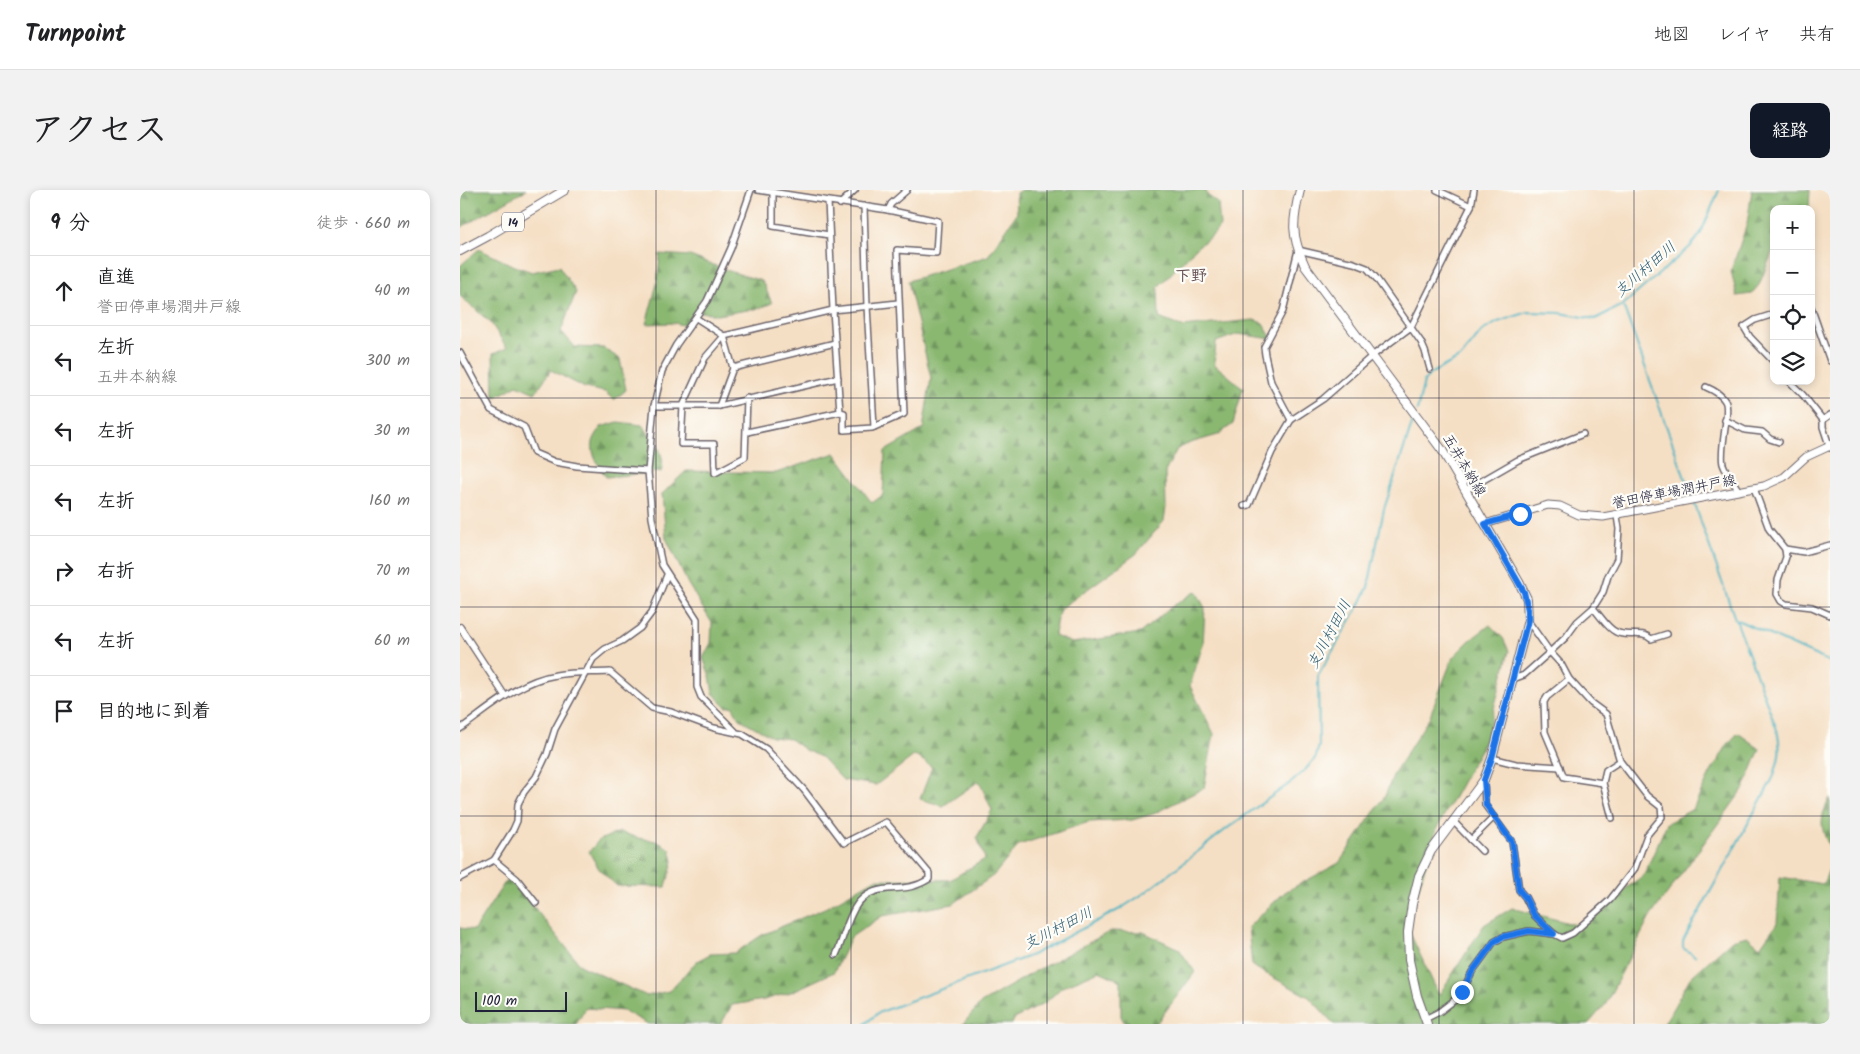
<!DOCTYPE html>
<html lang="ja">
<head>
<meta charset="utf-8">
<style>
  body { margin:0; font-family:Kalam,"Klee One",sans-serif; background:#f2f2f2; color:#202124 }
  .controls { position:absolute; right:15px; top:15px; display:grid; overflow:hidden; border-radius:10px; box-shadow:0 2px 8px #0003 }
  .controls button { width:45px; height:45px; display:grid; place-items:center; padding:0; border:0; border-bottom:1px solid #e0e0e0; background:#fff; color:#202124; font:25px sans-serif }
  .scale { position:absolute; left:15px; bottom:12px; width:92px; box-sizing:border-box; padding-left:5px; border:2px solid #22223b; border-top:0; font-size:14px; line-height:18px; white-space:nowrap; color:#22223b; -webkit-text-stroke:4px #fdfcf7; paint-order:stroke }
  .stop { position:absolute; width:15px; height:15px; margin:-11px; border:4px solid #1a73e8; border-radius:50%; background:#fff }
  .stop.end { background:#1a73e8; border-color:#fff; box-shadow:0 1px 5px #0008 }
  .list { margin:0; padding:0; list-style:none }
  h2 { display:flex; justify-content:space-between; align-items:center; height:65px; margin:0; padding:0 20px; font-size:21px }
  h2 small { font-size:16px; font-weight:400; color:#757577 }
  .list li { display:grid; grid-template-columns:32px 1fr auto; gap:15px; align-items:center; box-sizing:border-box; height:70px; padding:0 20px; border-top:1px solid #e0e0e0 }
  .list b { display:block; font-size:19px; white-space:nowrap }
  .list p { margin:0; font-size:16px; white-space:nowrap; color:#757577 }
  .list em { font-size:16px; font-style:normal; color:#757577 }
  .icon { flex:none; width:28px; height:28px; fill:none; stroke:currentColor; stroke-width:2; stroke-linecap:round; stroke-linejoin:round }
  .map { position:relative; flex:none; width:1370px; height:834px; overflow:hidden; border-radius:10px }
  header { display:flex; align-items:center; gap:30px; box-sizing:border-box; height:70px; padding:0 25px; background:#fff; border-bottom:1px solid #e0e0e0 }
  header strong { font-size:24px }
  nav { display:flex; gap:28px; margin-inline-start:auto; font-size:18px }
  .intro { display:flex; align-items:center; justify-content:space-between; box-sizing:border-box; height:120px; padding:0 30px }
  h1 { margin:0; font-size:35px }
  .button { padding:12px 22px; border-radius:10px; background:#111827; color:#fff; font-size:18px; font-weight:700 }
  main { display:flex; gap:30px; padding:0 30px }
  aside { flex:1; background:#fff; border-radius:10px; box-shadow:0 2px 8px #0003 }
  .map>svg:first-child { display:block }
</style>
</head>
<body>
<header>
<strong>Turnpoint</strong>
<nav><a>地図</a><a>レイヤ</a><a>共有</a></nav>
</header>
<div class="intro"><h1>アクセス</h1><a class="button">経路</a></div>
<main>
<aside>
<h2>9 分<small>徒歩 · 660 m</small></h2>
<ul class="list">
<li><svg class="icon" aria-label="ahead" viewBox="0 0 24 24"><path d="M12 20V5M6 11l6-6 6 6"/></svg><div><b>直進</b><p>誉田停車場潤井戸線</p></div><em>40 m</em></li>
<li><svg class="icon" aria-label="left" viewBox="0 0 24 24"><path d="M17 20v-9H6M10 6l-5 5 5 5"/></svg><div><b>左折</b><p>五井本納線</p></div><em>300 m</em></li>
<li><svg class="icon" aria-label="left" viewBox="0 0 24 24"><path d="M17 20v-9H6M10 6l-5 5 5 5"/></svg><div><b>左折</b></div><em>30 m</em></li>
<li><svg class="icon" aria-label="left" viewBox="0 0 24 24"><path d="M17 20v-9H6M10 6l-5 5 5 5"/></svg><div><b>左折</b></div><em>160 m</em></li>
<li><svg class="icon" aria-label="right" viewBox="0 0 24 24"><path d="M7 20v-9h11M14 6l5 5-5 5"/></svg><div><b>右折</b></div><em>70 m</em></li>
<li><svg class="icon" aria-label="left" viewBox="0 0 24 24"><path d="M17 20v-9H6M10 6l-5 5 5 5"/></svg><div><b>左折</b></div><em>60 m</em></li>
<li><svg class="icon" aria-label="arrive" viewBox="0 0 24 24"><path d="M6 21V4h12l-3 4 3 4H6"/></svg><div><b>目的地に到着</b></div></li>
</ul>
</aside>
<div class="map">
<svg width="1370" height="834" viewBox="0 0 1370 834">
  <defs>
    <pattern id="forest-firs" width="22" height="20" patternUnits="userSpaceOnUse" patternTransform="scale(1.25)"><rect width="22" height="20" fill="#8ab871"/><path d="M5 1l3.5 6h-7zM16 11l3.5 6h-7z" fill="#70955e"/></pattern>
  </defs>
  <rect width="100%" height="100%" fill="#fdfcf7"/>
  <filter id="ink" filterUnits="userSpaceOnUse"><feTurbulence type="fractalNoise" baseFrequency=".02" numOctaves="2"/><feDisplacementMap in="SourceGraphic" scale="10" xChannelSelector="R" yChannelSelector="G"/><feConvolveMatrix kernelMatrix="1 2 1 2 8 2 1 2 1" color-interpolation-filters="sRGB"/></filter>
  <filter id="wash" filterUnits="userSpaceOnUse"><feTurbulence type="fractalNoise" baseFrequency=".0096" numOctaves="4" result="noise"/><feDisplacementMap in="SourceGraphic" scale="20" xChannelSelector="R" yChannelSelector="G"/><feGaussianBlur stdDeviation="1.12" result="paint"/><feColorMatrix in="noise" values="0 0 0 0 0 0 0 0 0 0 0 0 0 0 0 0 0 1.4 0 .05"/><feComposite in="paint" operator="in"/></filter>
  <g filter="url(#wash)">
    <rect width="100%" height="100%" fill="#f5dfc4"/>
    <g fill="url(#forest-firs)" stroke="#566d56">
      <polygon points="0,0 66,0 0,38"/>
      <polygon points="561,0 746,0 747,5 758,13 760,36 753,45 737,57 698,97 699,128 722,137 794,130 803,133 812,149 778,144 756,152 754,174 783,198 773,234 758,245 730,253 717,259 705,282 706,317 704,331 676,364 600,419 596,433 595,446 612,453 680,443 710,418 736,401 745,418 743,454 730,496 754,544 744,598 693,624 672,630 629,632 559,655 534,685 493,714 422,726 391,747 374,782 331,802 304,810 272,815 261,834 188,834 164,821 126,818 116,834 0,834 0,738 14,740 49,686 121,776 187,806 209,801 237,771 250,764 275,763 302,745 367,717 415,689 490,690 525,669 517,647 532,620 519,591 483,616 460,609 472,577 455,565 416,595 383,590 361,567 345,560 330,549 312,547 280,529 272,516 266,517 253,503 250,486 243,468 251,453 252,433 228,394 206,348 202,304 226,281 316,283 375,263 412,313 423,305 425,261 463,239 471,188 448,91 528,66 557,23 556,3"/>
      <polygon points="1292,0 1350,0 1349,19 1314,19 1314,58 1299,95 1291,104 1277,106 1271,81 1287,34"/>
      <polygon points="19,59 52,75 72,82 99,76 116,102 101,141 115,157 143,158 160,169 166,200 154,210 145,202 125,198 91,180 75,203 57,195 34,208 33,164 47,158 31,133 0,106 0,76"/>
      <polygon points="200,64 230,66 269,81 302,91 312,113 300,118 257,125 235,121 226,136 214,133 186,134 197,94"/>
      <path d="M158 232 182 235C193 248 207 264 201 282L146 287C140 278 130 264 133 252 134 247 139 241 141 237Z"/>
      <polygon points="1030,435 1043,448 1049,461 1026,549 977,638 947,737 979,805 1024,735 1052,718 1117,735 1184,685 1207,633 1233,619 1251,582 1268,554 1278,543 1300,559 1284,598 1190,727 1145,815 1128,834 874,834 849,807 792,776 788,737 825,702 879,673 925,606 934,583 969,528 993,467 1009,451"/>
      <path d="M1370 608V658C1360 637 1359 629 1370 608Z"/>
      <polygon points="160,642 178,648 196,651 210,659 213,671 206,697 157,696 139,679 129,662 139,650"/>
      <polygon points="1370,677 1370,834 1204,834 1230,788 1272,750 1287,746 1300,757 1317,733 1320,687 1363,694"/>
      <polygon points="651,741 683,742 719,759 735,782 696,834 665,834 661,826 661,791 639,781 602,797 586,812 554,829 552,834 503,834 521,813 581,778"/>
    </g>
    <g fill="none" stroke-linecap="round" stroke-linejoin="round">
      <g stroke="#45b2c2" stroke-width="2">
        <polyline points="1163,115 1232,308"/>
        <polyline points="957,221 964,191 970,184 1001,167 1022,141 1038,132 1068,122 1100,123 1135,129 1163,115 1230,57 1240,45 1259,0"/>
        <polyline points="1234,312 1275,429 1370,472"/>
        <path d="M1235 766 1223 758V751L1312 590C1319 572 1322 559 1317 540L1276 430"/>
        <polyline points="405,834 418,823 572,765 660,719 686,702 769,637 833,591 846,579 856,567 859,555 858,486 900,414 908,397 924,319 954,228"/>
      </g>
    </g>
  </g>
  <g filter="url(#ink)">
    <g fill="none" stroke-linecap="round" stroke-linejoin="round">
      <defs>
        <g id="minor">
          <polyline points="298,0 428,20 478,31 476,63 437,60 444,224 412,238 384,240 384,223 380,222 373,120 368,11"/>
          <polyline points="977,0 1011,16"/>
          <polyline points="313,2 313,36 369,45"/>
          <polyline points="380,14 395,0"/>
          <polyline points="404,16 407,116 414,237"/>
          <polyline points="428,20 431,14 447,0"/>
          <polyline points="1351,117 1370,171"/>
          <polyline points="1314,124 1295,130 1284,137 1290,147 1314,172"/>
          <polyline points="236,128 264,146 273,178 259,216"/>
          <polyline points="0,163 31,220 64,237 74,263 95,272 117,276 188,281"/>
          <polyline points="273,178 375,153"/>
          <polyline points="1329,191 1343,205 1363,230"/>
          <path d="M1246 197C1253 200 1261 204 1265 211 1271 220 1259 259 1263 274 1266 283 1274 293 1279 301"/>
          <polyline points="287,208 285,267 255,283 254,254 221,254 223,216 245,168 264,146 373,120 438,113"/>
          <polyline points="194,216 259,216 378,188"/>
          <polyline points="831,230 811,192 805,165 804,157 823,121 838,60 894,73 907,78 916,88 961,152 965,161 970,179"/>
          <polyline points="1265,230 1285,240 1302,242 1310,249 1319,252"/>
          <polyline points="287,242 380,222"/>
          <polyline points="1370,258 1363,237 1363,230 1370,225"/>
          <polyline points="1294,298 1309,339 1325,359 1326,367 1318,390 1317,404 1321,411 1326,414 1352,417 1370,425"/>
          <polyline points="1006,300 1058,270 1123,244"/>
          <polyline points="784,316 789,315 812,262 831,230 863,209 912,166 951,137 1011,16 1014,0"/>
          <polyline points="1325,359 1344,362 1370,355"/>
          <path d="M1133 418C1140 425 1147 438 1156 442 1167 448 1182 440 1191 449L1207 444"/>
          <polyline points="1053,489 1064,485 1090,462 1106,447 1117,432 1133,418 1143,402 1148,386 1157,369 1159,339 1157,326"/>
          <polyline points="1109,489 1087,507 1084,512 1085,542 1104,587 1143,593"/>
          <path d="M0 539C30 518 59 491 96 485 113 482 132 483 150 482L192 518 211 522 254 538 282 544 306 559 344 600 384 653 426 632 469 683V689C455 698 444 698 428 699 389 701 389 737 376 765"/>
          <polyline points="275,541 241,507 237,497 237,429 202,375 192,328 188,281 194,216 202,181 216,155 247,111 271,58 291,0"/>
          <polyline points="1032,568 1056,574 1100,577"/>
          <polyline points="1024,590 1025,615 1052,652 1059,700 1065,707 1074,725 1094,744 1102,748 1113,743 1150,710 1175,678 1187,645 1202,627 1201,617 1187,606 1160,571 1146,524 1131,513 1109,489 1101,474 1090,462 1068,431"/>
          <polyline points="1152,628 1143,593 1146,580 1160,571"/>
          <polyline points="993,631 1022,661"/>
          <polyline points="1011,650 1034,627"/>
          <polyline points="34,670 57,689 76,713"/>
          <polyline points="0,688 34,670 53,640 57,631 58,614 64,602 76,587 87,564 95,539 133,469 145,459 162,451 180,438 192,422 207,385"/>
          <polyline points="965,829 979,822 996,809 1002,802 1012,782 1034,752 1043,747 1069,741 1094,744"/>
        </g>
        <polyline id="tertiary" points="0,437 45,506"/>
        <polyline id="secondary" points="1025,334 1088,315 1100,316 1119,325 1143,327 1304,296 1324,287 1346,267 1370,256"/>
        <g id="primary">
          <path d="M840 0C832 32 831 45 845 76L982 260 1059 392 1067 409 1068 430 1032 568 1024 590 971 661 959 686 952 714 948 742 949 770 957 806 967 834"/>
          <polyline points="0,61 28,46 105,0"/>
        </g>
      </defs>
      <use href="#minor" stroke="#6c646b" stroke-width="8"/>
      <use href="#tertiary" stroke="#6c646b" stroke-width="8"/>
      <use href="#secondary" stroke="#6c646b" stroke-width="9"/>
      <use href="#primary" stroke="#6c646b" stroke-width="10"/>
      <use href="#minor" stroke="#fff" stroke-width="5"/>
      <use href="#tertiary" stroke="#fff" stroke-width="5.5"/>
      <use href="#secondary" stroke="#fff" stroke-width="7"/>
      <use href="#primary" stroke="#fff" stroke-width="8"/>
    </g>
  </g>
  <g fill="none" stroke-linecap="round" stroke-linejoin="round" filter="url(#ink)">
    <polyline stroke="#1a73e8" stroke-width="6" points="1002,802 1012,782 1034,752 1042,747 1069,741 1094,744 1074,725 1065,707 1059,700 1052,652 1026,615 1024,590 1032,568 1068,430 1068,420 1064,402 1025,334 1060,324"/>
  </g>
  <path fill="none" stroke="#22223b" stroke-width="1" stroke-opacity="0.55" d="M196 0V834M391 0V834M587 0V834M783 0V834M979 0V834M1174 0V834M0 208H1370M0 417H1370M0 626H1370"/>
  <g text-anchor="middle" stroke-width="4.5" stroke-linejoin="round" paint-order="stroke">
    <rect fill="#fdfcf7" stroke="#646373" stroke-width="1" x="42" y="22.5" width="22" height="19" rx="4"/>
    <g font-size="12" font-weight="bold" fill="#22223b">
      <text x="53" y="36">14</text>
    </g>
    <g font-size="14" fill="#22223b" stroke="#fdfcf7">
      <text transform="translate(1005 275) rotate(59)" y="5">五井本納線</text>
      <text transform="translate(1214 301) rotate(-11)" y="5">誉田停車場潤井戸線</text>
    </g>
    <g font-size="15" font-style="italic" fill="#305c71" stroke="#fdfcf7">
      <text transform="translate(1185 79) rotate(-41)" y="5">支川村田川</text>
      <text transform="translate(869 444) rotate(-62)" y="5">支川村田川</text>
      <text transform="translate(598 738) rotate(-27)" y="5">支川村田川</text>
    </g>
    <g font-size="16" font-weight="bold" fill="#665154" stroke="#fdfcf7">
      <text x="731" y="91">下野</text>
    </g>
  </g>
</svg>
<div class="controls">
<button>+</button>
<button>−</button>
<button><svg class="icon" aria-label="locate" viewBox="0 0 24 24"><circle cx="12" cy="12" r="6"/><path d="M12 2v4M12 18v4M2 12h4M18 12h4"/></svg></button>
<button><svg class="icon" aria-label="layers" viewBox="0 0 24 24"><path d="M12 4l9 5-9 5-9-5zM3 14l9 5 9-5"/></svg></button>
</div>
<div class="scale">100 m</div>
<div class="stop" style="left:1060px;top:324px"></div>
<div class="stop end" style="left:1002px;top:802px"></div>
</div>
</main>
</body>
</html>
